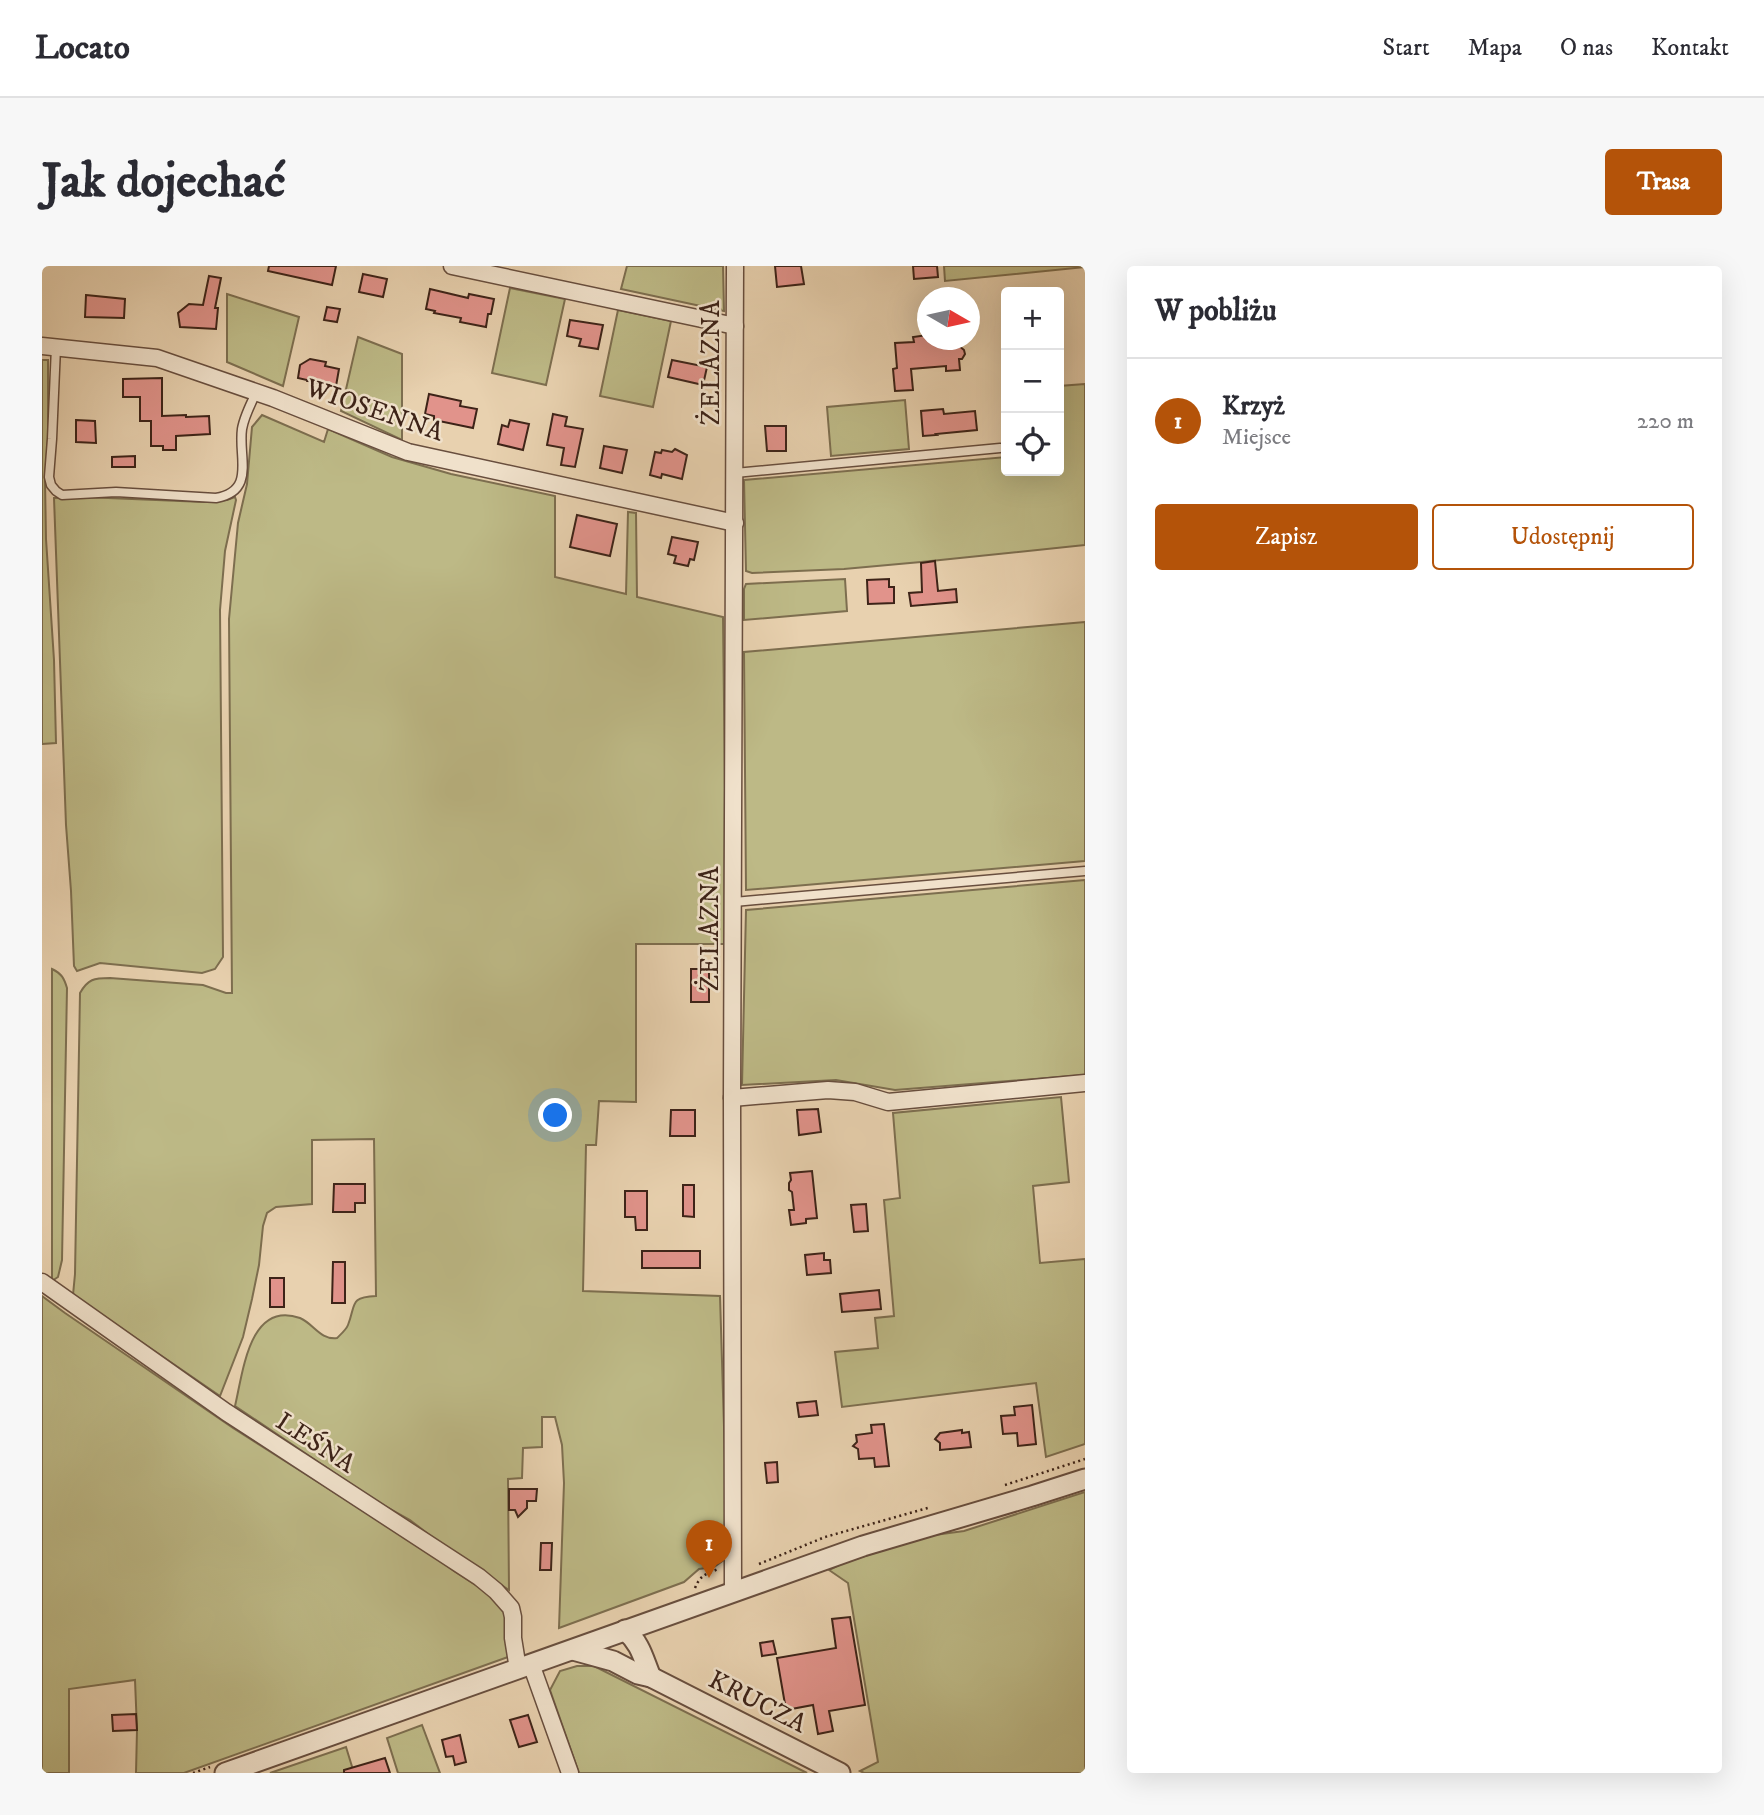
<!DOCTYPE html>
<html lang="pl">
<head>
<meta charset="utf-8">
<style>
  body { margin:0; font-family:"IM FELL DW Pica",serif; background:#f7f7f7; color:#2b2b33 }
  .controls { position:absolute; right:21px; top:21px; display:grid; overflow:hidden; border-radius:7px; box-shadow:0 7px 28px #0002 }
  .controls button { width:63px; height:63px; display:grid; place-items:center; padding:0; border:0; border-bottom:2px solid #e1e1e2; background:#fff; color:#2b2b33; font:35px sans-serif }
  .compass { position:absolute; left:875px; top:21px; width:63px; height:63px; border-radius:50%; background:#fff; box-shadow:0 7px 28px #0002; rotate:99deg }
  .you { position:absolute; left:514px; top:850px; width:24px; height:24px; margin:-18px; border:5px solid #fff; border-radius:50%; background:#1a73e8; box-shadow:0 0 0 10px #1a73e833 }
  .badge { display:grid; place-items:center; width:46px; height:46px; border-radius:50%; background:#b45309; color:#fff; font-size:23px; font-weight:700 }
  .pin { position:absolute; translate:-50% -58px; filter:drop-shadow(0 2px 4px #0008) }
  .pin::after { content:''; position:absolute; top:37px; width:24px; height:21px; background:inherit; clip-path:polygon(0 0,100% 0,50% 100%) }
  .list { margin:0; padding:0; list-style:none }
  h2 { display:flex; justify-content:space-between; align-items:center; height:91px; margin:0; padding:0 28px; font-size:30px }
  h2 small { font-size:23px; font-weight:400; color:#7c7c81 }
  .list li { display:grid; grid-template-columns:46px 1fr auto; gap:21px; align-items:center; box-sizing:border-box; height:126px; padding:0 28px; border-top:2px solid #e1e1e2 }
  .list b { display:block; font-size:26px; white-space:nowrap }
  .list p { margin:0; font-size:23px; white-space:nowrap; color:#7c7c81 }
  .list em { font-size:23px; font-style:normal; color:#7c7c81 }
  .actions { display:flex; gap:14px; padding:21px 28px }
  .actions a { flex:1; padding:16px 0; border:2px solid #b45309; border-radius:7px; text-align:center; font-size:24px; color:#b45309 }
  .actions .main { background:#b45309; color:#fff }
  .icon { flex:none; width:38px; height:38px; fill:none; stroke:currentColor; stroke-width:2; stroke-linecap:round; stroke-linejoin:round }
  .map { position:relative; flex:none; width:1043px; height:1507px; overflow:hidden; border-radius:7px }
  header { display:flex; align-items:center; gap:42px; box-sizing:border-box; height:98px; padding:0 35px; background:#fff; border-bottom:2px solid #e1e1e2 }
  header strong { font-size:33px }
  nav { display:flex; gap:38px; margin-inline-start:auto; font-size:24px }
  .intro { display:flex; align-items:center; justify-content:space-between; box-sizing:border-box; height:168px; padding:0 42px }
  h1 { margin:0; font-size:49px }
  .button { padding:18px 32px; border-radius:7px; background:#b45309; color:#fff; font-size:24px; font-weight:700 }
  main { display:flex; gap:42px; padding:0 42px }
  aside { flex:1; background:#fff; border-radius:7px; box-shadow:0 7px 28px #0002 }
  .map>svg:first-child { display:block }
</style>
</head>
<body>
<header>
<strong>Locato</strong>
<nav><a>Start</a><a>Mapa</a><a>O nas</a><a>Kontakt</a></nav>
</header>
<div class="intro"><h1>Jak dojechać</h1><a class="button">Trasa</a></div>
<main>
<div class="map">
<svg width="1043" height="1507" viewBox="0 0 1043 1507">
  <rect width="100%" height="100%" fill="#e8d1af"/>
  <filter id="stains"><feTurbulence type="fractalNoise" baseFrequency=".00286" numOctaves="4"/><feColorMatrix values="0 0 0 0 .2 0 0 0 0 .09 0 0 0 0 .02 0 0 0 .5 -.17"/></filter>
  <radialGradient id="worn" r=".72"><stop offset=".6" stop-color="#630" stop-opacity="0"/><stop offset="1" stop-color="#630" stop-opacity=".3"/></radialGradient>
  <g fill="#bdb986" stroke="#7d6e4f" stroke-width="2">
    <polygon points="585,0 681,0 682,45 579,23"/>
    <polygon points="902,0 1043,0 1043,1 903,15"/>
    <polygon points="468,22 523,33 504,119 450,107"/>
    <polygon points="185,28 257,51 241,120 185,96"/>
    <polygon points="576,44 629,55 611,141 558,130"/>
    <polygon points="316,71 360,88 360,174 299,145"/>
    <polygon points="0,94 6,94 6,172 3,214 4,273 12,394 14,477 0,478"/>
    <polygon points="1043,118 1043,279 879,296 802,303 710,307 704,305 702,214 964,191 964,205 1017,205 1017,169 1019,169 1017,120"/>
    <polygon points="863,134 867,183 789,190 785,141"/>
    <path d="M220 149 282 176 286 163 350 191 409 208 513 230V311L584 328 586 246 594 247 595 331 681 351 683 522 682 678H594V836L557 835 554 879H544L541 1025 678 1030 686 1291 672 1301 657 1303 642 1316 517 1362 522 1217 520 1179 513 1151H500V1181L481 1182 480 1212 466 1213 467 1324 412 1288 368 1254 334 1235 193 1140C201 1107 207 1034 258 1052 272 1058 278 1074 295 1072 299 1068 304 1064 306 1059 314 1039 307 1031 334 1030L332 873 270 874V938L234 941 225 947 221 960 217 999 210 1033 201 1071 178 1130 31 1029 33 1008 38 727C46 713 52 712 68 712L161 719 184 727H190L187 353 196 257 205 218 210 161Z"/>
    <polygon points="42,231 162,236 185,234 193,231 194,234 183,285 178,344 181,691 173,703 160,707 58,697 35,705 32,700 29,625 24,559 12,232"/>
    <polygon points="803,313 805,345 702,354 702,323 704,318"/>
    <polygon points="1043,356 1043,595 704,624 702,386"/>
    <polygon points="1043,614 1043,809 853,824 794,814 700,819 704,644"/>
    <path d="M10 703C20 708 22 712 25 722L20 994 16 1011 10 1015Z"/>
    <polygon points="1019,831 1027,916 991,920 998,997 1043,993 1043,1178 1004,1191 994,1117 800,1141 793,1086 836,1082 833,1052 852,1050 842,934 858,932 851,847"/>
    <polygon points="0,1030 23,1047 191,1162 391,1289 412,1305 449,1329 466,1345 466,1391 142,1507 94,1507 95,1464 93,1414 27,1423 27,1507 0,1507"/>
    <polygon points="1043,1226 1043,1507 822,1507 818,1505 836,1496 806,1317 787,1304 801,1297 885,1270 922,1265"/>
    <polygon points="535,1400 552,1400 765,1507 537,1507 508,1424 518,1405"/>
    <polygon points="380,1459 398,1507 356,1507 345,1472"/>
    <polygon points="304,1481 312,1507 228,1507"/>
  </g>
  <g fill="#e1938b" stroke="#3d2318" stroke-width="2">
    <polygon points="227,0 294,0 290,19 226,5"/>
    <polygon points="733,0 759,0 762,18 735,21"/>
    <polygon points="871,0 895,0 896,11 872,13"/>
    <polygon points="321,8 345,13 341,31 317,26"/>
    <polygon points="167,10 179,12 173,42 176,42 174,63 138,61 136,47 147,38 161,39"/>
    <polygon points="388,23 426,32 427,28 452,33 449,48 446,48 444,61 418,56 419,52 392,47 393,45 384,43"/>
    <polygon points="44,29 83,33 82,52 43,51"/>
    <polygon points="285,41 298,43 295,56 282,54"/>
    <polygon points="528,54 561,59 556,83 537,80 539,73 525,70"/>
    <polygon points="886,69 886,74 889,75 915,74 916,79 922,84 923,88 920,93 917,93 918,104 904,105 904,100 869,103 871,124 853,125 851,103 855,102 853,77 872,76 871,71"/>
    <polygon points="268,93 284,96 283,100 297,103 294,120 265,115 265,114 256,112 258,99"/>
    <polygon points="630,94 665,101 661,119 626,111"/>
    <polygon points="120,112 120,150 144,149 144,151 167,150 168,168 134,170 134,184 121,184 121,180 109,180 109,155 98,155 98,131 81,131 81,113"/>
    <polygon points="387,128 419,135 418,140 435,143 431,162 392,154 392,150 383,148"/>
    <polygon points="901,143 902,148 933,145 935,164 894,168 895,169 881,170 879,145"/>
    <polygon points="511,148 525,151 523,160 541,163 533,201 519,199 522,182 505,179"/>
    <polygon points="34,154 53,155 54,177 34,176"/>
    <polygon points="468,154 487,158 481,184 456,178 460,159 466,161"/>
    <polygon points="723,160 744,160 744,185 725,185"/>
    <polygon points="562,180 585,184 580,207 558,202"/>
    <polygon points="633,183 645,189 640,213 620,208 619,212 608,209 613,186 619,187 620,184 630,186"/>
    <polygon points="93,190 93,201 70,201 70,191"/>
    <polygon points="535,249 575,258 568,290 528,281"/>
    <polygon points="630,271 656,276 652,294 648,293 646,300 632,297 634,290 626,288"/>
    <polygon points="893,295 896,325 914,323 915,336 869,340 867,327 880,326 879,297"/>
    <polygon points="847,313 847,321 852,321 852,337 826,338 825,314"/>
    <rect x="649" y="703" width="18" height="33"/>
    <polygon points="776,843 779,866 757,869 755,844"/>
    <polygon points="629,844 653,844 653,870 628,870"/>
    <polygon points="770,905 775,952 764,953 764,957 749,959 747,944 752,944 750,926 747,924 747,917 749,914 748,907"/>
    <polygon points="292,918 323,918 323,937 313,937 313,946 291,946"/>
    <polygon points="641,919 652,919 652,951 641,950"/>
    <polygon points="583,925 605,925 605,964 594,964 593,951 583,951"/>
    <polygon points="824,938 826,965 812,966 809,939"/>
    <rect x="600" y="985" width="58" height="17"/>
    <polygon points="782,987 782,994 788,994 789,1007 765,1009 763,989"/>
    <polygon points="291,996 303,996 303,1037 290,1037"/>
    <rect x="228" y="1012" width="14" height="29"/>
    <polygon points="837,1024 839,1043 800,1046 798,1028"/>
    <polygon points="774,1135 776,1149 757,1151 755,1137"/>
    <polygon points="990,1139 994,1178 976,1180 975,1167 961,1168 959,1150 973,1149 972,1141"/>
    <polygon points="842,1158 847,1200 833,1201 832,1192 817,1193 816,1183 811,1180 815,1176 814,1169 830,1167 829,1159"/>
    <polygon points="920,1164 920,1167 927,1166 929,1181 898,1184 898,1177 893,1173 898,1167"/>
    <polygon points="735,1196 736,1216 725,1217 723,1197"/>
    <polygon points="467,1223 495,1223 494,1235 485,1235 485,1242 476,1251 473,1244 467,1244"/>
    <polygon points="499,1277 510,1277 509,1304 498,1304"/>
    <polygon points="808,1351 823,1439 787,1445 791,1465 776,1468 771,1439 744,1444 735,1392 794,1382 790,1353"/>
    <polygon points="731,1375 734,1388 720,1390 718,1377"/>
    <polygon points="94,1448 95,1464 71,1465 70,1449"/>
    <polygon points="486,1449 495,1476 477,1481 468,1454"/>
    <polygon points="418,1469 424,1496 413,1499 411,1490 404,1491 400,1474"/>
    <polygon points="343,1492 348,1507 302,1507 302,1504"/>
  </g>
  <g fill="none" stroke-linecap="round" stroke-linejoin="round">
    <defs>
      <g id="service">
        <path d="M14 81 10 173 7 211 9 219 14 225 20 229 74 226 174 232C214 225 196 191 200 163 202 151 209 137 214 127"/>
        <polyline points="693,207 958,182"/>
        <polyline points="692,636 1043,605"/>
      </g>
      <g id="minor">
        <polyline points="410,0 693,60"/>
        <polyline points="0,80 115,92 231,132 366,186 693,257"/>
        <polyline points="690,832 786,824 813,826 846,836 1043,817"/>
        <polyline points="0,1016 184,1146 437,1311 454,1325 469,1342 471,1351 471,1372 476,1403"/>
        <polyline points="691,1327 690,832 693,0"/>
        <polyline points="489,1398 528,1507"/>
      </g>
      <g id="tertiary">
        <path d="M583 1364C599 1378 601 1392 609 1411"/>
        <polyline points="531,1384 571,1395 596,1408 609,1411 798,1507"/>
        <polyline points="183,1507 821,1280 990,1230 1043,1213"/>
      </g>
    </defs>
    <use href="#service" stroke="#684e3e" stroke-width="11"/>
    <use href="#minor" stroke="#684e3e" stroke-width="19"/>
    <use href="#tertiary" stroke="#684e3e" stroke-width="23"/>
    <g stroke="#3d2318" stroke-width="2.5" stroke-dasharray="2 3.5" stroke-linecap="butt">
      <polyline points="963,1219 1043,1193"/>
      <polyline points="717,1298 783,1271 889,1241"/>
      <path d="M653 1322C659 1308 663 1309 676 1303"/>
      <polyline points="151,1507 168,1501"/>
    </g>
    <use href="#service" stroke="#f0e1cb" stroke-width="8"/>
    <use href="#minor" stroke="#f0e1cb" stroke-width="16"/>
    <use href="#tertiary" stroke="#f0e1cb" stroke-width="19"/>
  </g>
  <g text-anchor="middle" stroke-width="5" stroke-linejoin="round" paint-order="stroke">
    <g font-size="26" fill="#3d2318" stroke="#f0e1cb">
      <text transform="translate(668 97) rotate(-90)" y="9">ŻELAZNA</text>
      <text transform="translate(333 143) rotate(19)" y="9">WIOSENNA</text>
      <text transform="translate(667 663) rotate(-90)" y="9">ŻELAZNA</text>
      <text transform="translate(274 1176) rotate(33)" y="9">LEŚNA</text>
      <text transform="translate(716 1435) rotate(27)" y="9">KRUCZA</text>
    </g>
  </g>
  <rect width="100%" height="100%" filter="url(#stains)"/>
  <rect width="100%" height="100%" fill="url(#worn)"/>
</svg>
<div class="controls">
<button>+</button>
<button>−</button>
<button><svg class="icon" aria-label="locate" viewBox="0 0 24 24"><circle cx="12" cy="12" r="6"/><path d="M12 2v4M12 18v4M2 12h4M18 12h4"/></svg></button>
</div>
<svg class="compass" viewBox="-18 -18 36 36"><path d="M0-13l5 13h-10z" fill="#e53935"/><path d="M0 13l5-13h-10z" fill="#7c7c81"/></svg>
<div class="you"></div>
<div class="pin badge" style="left:667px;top:1312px">1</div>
</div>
<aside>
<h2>W pobliżu<small></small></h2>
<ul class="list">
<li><span class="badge">1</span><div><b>Krzyż</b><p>Miejsce</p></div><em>220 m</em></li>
</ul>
<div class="actions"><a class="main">Zapisz</a><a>Udostępnij</a></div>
</aside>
</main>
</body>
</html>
